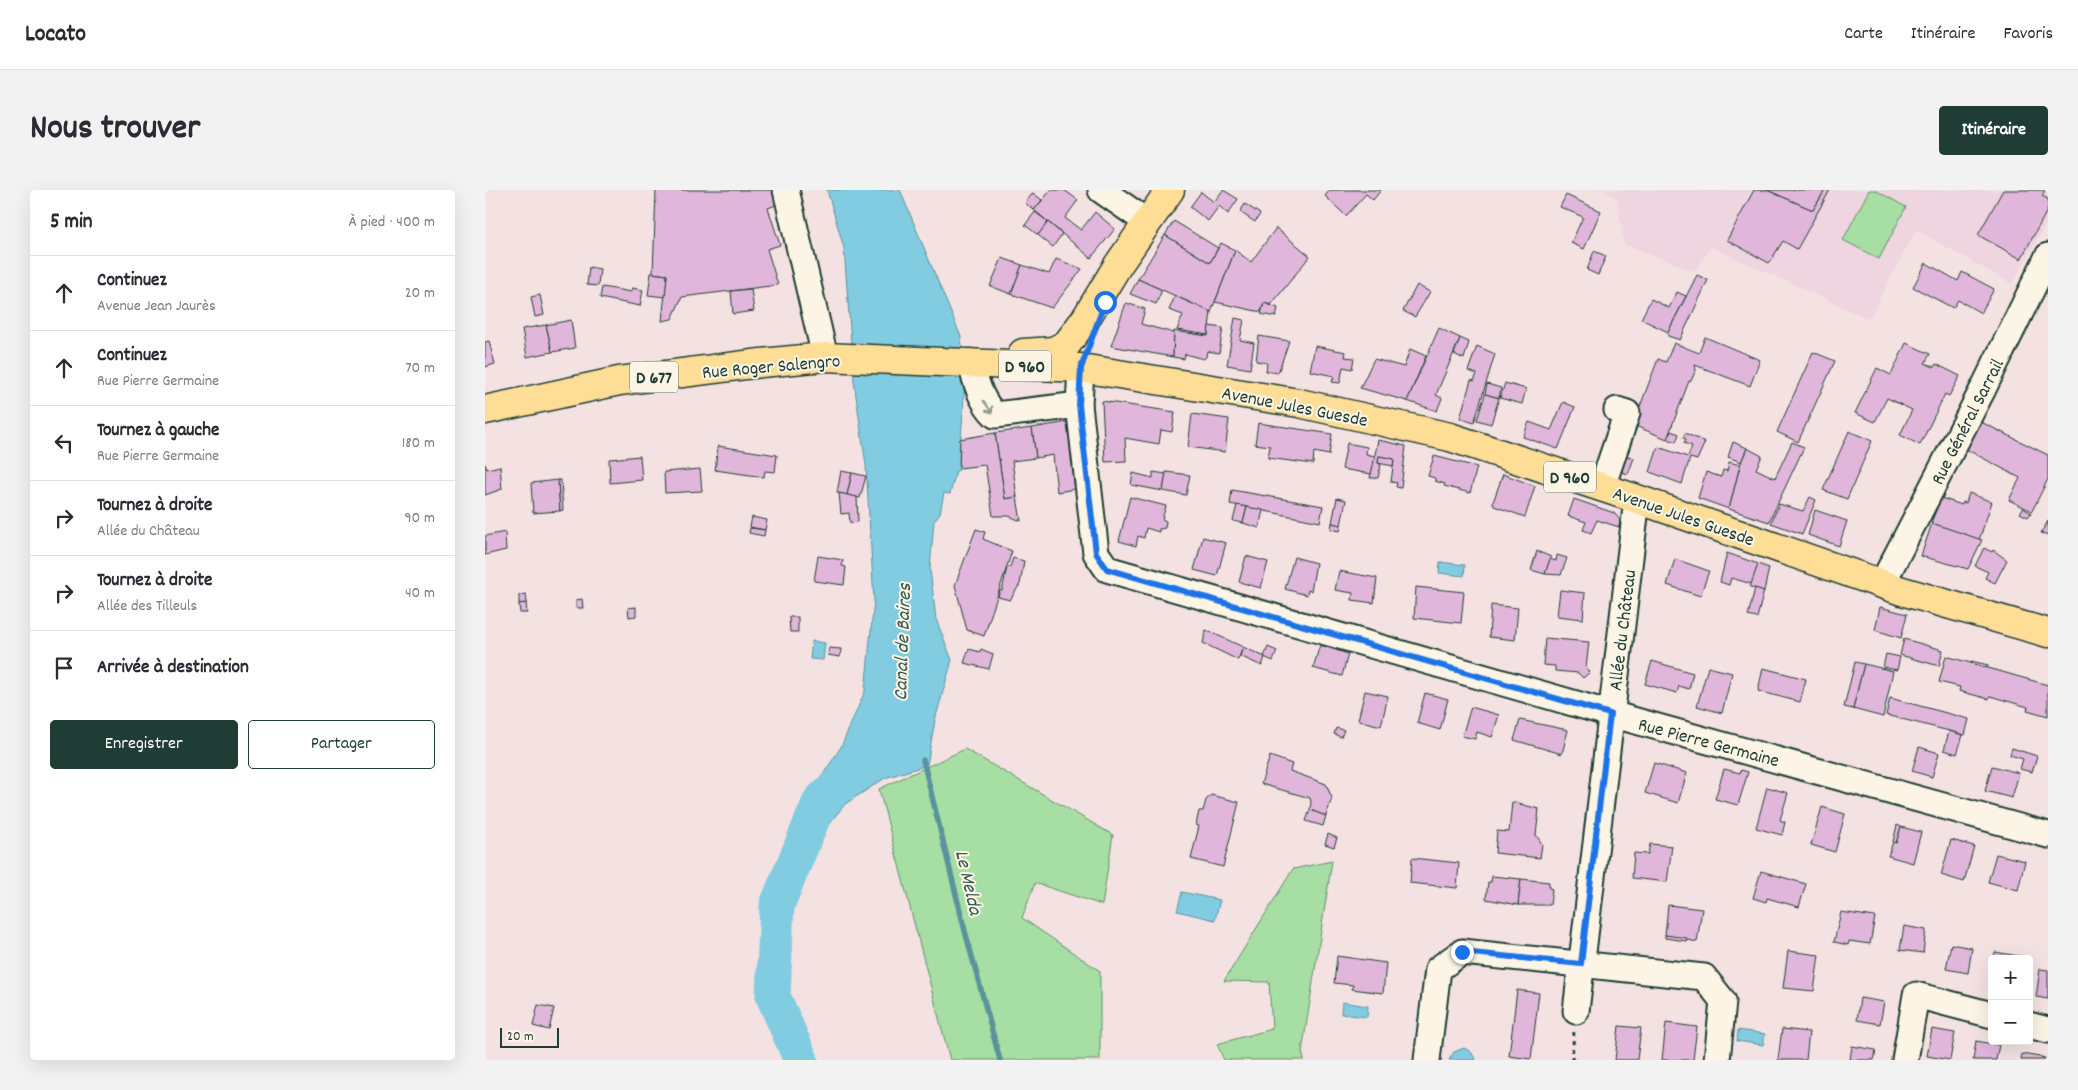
<!DOCTYPE html>
<html lang="fr">
<head>
<meta charset="utf-8">
<style>
  body { margin:0; font-family:Dekko,sans-serif; background:#f2f2f3; color:#2b2b33 }
  .controls { position:absolute; right:15px; bottom:15px; display:grid; overflow:hidden; border-radius:5px; box-shadow:0 5px 20px #0002 }
  .controls button { width:45px; height:45px; display:grid; place-items:center; padding:0; border:0; border-bottom:1px solid #e1e1e2; background:#fff; color:#2b2b33; font:25px sans-serif }
  .scale { position:absolute; left:15px; bottom:12px; width:59px; box-sizing:border-box; padding-left:5px; border:2px solid #1f3d34; border-top:0; font-size:14px; line-height:18px; white-space:nowrap; color:#1f3d34; -webkit-text-stroke:4px #fcf5e5; paint-order:stroke }
  .stop { position:absolute; width:15px; height:15px; margin:-11px; border:4px solid #1a73e8; border-radius:50%; background:#fff }
  .stop.end { background:#1a73e8; border-color:#fff; box-shadow:0 1px 5px #0008 }
  .list { margin:0; padding:0; list-style:none }
  h2 { display:flex; justify-content:space-between; align-items:center; height:65px; margin:0; padding:0 20px; font-size:21px }
  h2 small { font-size:16px; font-weight:400; color:#7c7c81 }
  .list li { display:grid; grid-template-columns:32px 1fr auto; gap:15px; align-items:center; box-sizing:border-box; height:75px; padding:0 20px; border-top:1px solid #e1e1e2 }
  .list b { display:block; font-size:19px; white-space:nowrap }
  .list p { margin:0; font-size:16px; white-space:nowrap; color:#7c7c81 }
  .list em { font-size:16px; font-style:normal; color:#7c7c81 }
  .actions { display:flex; gap:10px; padding:15px 20px }
  .actions a { flex:1; padding:11px 0; border:1px solid #1f3d34; border-radius:5px; text-align:center; font-size:18px; color:#1f3d34 }
  .actions .main { background:#1f3d34; color:#fff }
  .icon { flex:none; width:28px; height:28px; fill:none; stroke:currentColor; stroke-width:2; stroke-linecap:round; stroke-linejoin:round }
  .map { position:relative; flex:none; width:1563px; height:870px; overflow:hidden; border-radius:5px }
  header { display:flex; align-items:center; gap:30px; box-sizing:border-box; height:70px; padding:0 25px; background:#fff; border-bottom:1px solid #e1e1e2 }
  header strong { font-size:24px }
  nav { display:flex; gap:28px; margin-inline-start:auto; font-size:18px }
  .intro { display:flex; align-items:center; justify-content:space-between; box-sizing:border-box; height:120px; padding:0 30px }
  h1 { margin:0; font-size:35px }
  .button { padding:12px 22px; border-radius:5px; background:#1f3d34; color:#fff; font-size:18px; font-weight:700 }
  main { display:flex; gap:30px; padding:0 30px }
  aside { flex:1; background:#fff; border-radius:5px; box-shadow:0 5px 20px #0002 }
  .map>svg:first-child { display:block }
</style>
</head>
<body>
<header>
<strong>Locato</strong>
<nav><a>Carte</a><a>Itinéraire</a><a>Favoris</a></nav>
</header>
<div class="intro"><h1>Nous trouver</h1><a class="button">Itinéraire</a></div>
<main>
<aside>
<h2>5 min<small>À pied · 400 m</small></h2>
<ul class="list">
<li><svg class="icon" aria-label="ahead" viewBox="0 0 24 24"><path d="M12 20V5M6 11l6-6 6 6"/></svg><div><b>Continuez</b><p>Avenue Jean Jaurès</p></div><em>20 m</em></li>
<li><svg class="icon" aria-label="ahead" viewBox="0 0 24 24"><path d="M12 20V5M6 11l6-6 6 6"/></svg><div><b>Continuez</b><p>Rue Pierre Germaine</p></div><em>70 m</em></li>
<li><svg class="icon" aria-label="left" viewBox="0 0 24 24"><path d="M17 20v-9H6M10 6l-5 5 5 5"/></svg><div><b>Tournez à gauche</b><p>Rue Pierre Germaine</p></div><em>180 m</em></li>
<li><svg class="icon" aria-label="right" viewBox="0 0 24 24"><path d="M7 20v-9h11M14 6l5 5-5 5"/></svg><div><b>Tournez à droite</b><p>Allée du Château</p></div><em>90 m</em></li>
<li><svg class="icon" aria-label="right" viewBox="0 0 24 24"><path d="M7 20v-9h11M14 6l5 5-5 5"/></svg><div><b>Tournez à droite</b><p>Allée des Tilleuls</p></div><em>40 m</em></li>
<li><svg class="icon" aria-label="arrive" viewBox="0 0 24 24"><path d="M6 21V4h12l-3 4 3 4H6"/></svg><div><b>Arrivée à destination</b></div></li>
</ul>
<div class="actions"><a class="main">Enregistrer</a><a>Partager</a></div>
</aside>
<div class="map">
<svg width="1563" height="870" viewBox="0 0 1563 870">
  <rect width="100%" height="100%" fill="#f4e2e2"/>
  <filter id="ink" filterUnits="userSpaceOnUse"><feTurbulence type="fractalNoise" baseFrequency=".02" numOctaves="2"/><feDisplacementMap in="SourceGraphic" scale="10" xChannelSelector="R" yChannelSelector="G"/><feConvolveMatrix kernelMatrix="1 2 1 2 8 2 1 2 1" color-interpolation-filters="sRGB"/></filter>
  <g filter="url(#ink)">
    <polygon fill="#eed5e0" points="1115,0 1563,0 1563,31 1527,94 1431,40 1384,129 1226,57 1210,81 1139,54 1132,8"/>
    <g fill="#a6dea3" stroke="#628e6c">
      <polygon points="1384,0 1390,0 1421,17 1394,69 1358,50"/>
      <polygon points="480,559 628,645 617,715 550,693 537,728 615,781 615,870 465,870 394,599"/>
      <polygon points="847,671 817,862 819,870 739,870 732,854 787,839 784,792 739,791 808,679"/>
    </g>
    <g fill="#82cce2" stroke="#5a939c">
      <polygon points="342,0 415,0 476,147 480,191 474,280 471,281 465,304 459,303 455,323 449,331 445,379 451,429 467,470 450,530 442,575 400,588 360,614 336,644 331,595 356,557 380,501 389,410 381,275 369,192 359,58"/>
      <polygon points="955,372 980,375 979,386 954,383"/>
      <polygon points="327,451 340,453 338,470 325,469"/>
      <polygon points="697,702 735,710 730,730 692,721"/>
      <polygon points="857,812 883,816 882,827 856,824"/>
      <polygon points="1253,840 1280,844 1278,855 1252,851"/>
      <polygon points="979,858 986,862 991,870 964,870 969,862"/>
    </g>
    <g fill="none" stroke-linecap="round" stroke-linejoin="round">
      <polyline stroke="#5a939c" stroke-width="5.5" points="438,570 480,741 515,870"/>
      <polyline stroke="#82cce2" stroke-width="35" points="316,870 288,806 292,715 335,611 366,581"/>
    </g>
    <g fill="#e1b6db" stroke="#1f3d34">
      <polygon points="171,0 291,0 296,13 283,18 295,55 282,59 293,95 197,107 187,129 177,131 182,85 168,83"/>
      <polygon points="566,0 579,0 593,10 580,28 596,40 610,22 630,39 606,68 549,20"/>
      <polygon points="738,0 753,9 743,24 734,16 723,31 705,17 716,2 729,12"/>
      <polygon points="845,0 896,0 888,10 881,4 861,26 840,6"/>
      <polygon points="1269,0 1282,0 1328,20 1340,0 1345,0 1312,59 1298,51 1284,73 1242,50"/>
      <polygon points="1282,0 1340,0 1328,20"/>
      <polygon points="1518,0 1560,0 1557,6 1563,9 1563,19 1536,69 1493,45"/>
      <polygon points="548,3 557,10 549,20 540,13"/>
      <polygon points="1081,5 1116,21 1099,59 1086,53 1098,27 1075,17"/>
      <polygon points="760,14 775,24 770,32 755,22"/>
      <polygon points="550,22 563,32 553,45 540,35"/>
      <polygon points="689,31 733,58 725,73 680,45"/>
      <polygon points="563,32 577,44 568,57 553,45"/>
      <polygon points="791,38 825,66 786,115 779,113 776,122 730,112 750,60 766,72"/>
      <polygon points="680,45 725,73 736,53 750,60 726,122 653,89"/>
      <polygon points="1109,61 1121,66 1113,85 1102,80"/>
      <polygon points="517,68 537,75 526,104 505,96"/>
      <polygon points="571,69 597,79 567,118 526,104 537,75 564,84"/>
      <polygon points="1441,73 1473,91 1477,82 1509,99 1496,123 1473,110 1468,118 1428,97"/>
      <polygon points="104,77 115,79 113,96 102,95"/>
      <polygon points="166,83 182,85 180,107 163,105"/>
      <polygon points="1212,85 1223,90 1195,150 1183,146 1183,142"/>
      <polygon points="653,89 677,100 671,114 645,104"/>
      <polygon points="932,95 945,102 930,127 918,121"/>
      <polygon points="117,97 147,102 147,98 158,100 155,116 115,108"/>
      <polygon points="266,99 269,121 248,124 246,101"/>
      <polygon points="1192,102 1201,106 1183,142 1156,129 1166,109 1184,118"/>
      <polygon points="55,105 59,125 50,127 46,107"/>
      <polygon points="690,106 726,122 723,145 692,140 698,125 684,120"/>
      <polygon points="641,113 660,119 656,134 689,143 688,167 626,156"/>
      <polygon points="779,113 793,118 791,127 776,124"/>
      <polygon points="750,128 759,130 755,150 769,153 765,179 742,175"/>
      <polygon points="86,130 90,158 67,162 61,135"/>
      <polygon points="61,135 67,162 42,167 37,139"/>
      <polygon points="724,136 738,138 734,163 722,161 721,167 718,169 700,164 699,169 688,167 689,141 723,146"/>
      <polygon points="954,138 975,148 951,205 957,208 952,221 922,211"/>
      <polygon points="774,146 804,151 793,183 781,181 782,173 771,171"/>
      <polygon points="1220,147 1275,170 1265,196 1210,175 1211,180 1206,191 1204,191 1182,249 1148,235 1173,169 1181,172 1189,153 1214,163"/>
      <polygon points="975,148 984,152 979,169 969,164"/>
      <polygon points="4,151 10,174 0,177 0,152"/>
      <polygon points="1421,153 1445,164 1440,173 1449,177 1451,174 1475,186 1464,206 1460,204 1435,255 1415,245 1427,220 1402,208 1390,232 1370,223 1392,178 1406,185"/>
      <polygon points="830,156 861,162 860,167 869,168 867,179 858,177 855,193 847,192 849,186 825,181"/>
      <polygon points="992,156 1010,164 989,233 975,228 986,190 989,191 992,184 983,181"/>
      <polygon points="925,159 941,166 922,211 875,198 889,169 919,177"/>
      <polygon points="1328,162 1350,171 1313,252 1292,242"/>
      <polygon points="1020,193 1041,199 1037,214 1015,208"/>
      <polygon points="1002,194 1016,198 1014,208 1000,204"/>
      <polygon points="1000,204 1014,208 1006,234 992,230"/>
      <polygon points="617,211 690,222 687,242 676,240 674,254 640,248 641,271 620,272"/>
      <polygon points="1078,212 1090,217 1073,259 1038,247 1044,232 1066,240"/>
      <polygon points="707,224 744,229 740,262 703,257"/>
      <polygon points="1494,231 1563,265 1563,289 1547,321 1524,310 1535,288 1481,259"/>
      <polygon points="583,232 590,299 572,302 568,265 551,268 547,238"/>
      <polygon points="773,233 847,244 844,265 829,262 828,274 783,268 785,256 770,254"/>
      <polygon points="547,238 551,268 527,271 532,307 520,309 510,243"/>
      <polygon points="1186,241 1194,244 1191,252 1183,249"/>
      <polygon points="1364,241 1387,251 1362,309 1338,300"/>
      <polygon points="510,243 520,309 532,307 536,331 524,326 508,326 500,275 474,278 475,249"/>
      <polygon points="1200,243 1220,252 1212,270 1205,268 1197,294 1165,282 1173,257 1203,267 1207,256 1199,253 1201,249 1198,248"/>
      <polygon points="893,250 921,256 916,298 911,297 912,293 906,292 909,269 894,266 893,273 896,275 893,288 885,288"/>
      <polygon points="1248,252 1262,258 1256,272 1243,267"/>
      <polygon points="1307,252 1319,257 1284,332 1244,319 1255,275 1262,258 1277,266 1271,279 1290,288"/>
      <polygon points="862,253 882,257 881,264 890,266 886,284 857,279"/>
      <polygon points="233,256 292,265 290,282 280,281 279,287 230,280"/>
      <polygon points="1137,264 1149,268 1143,284 1131,280"/>
      <polygon points="155,266 157,290 125,293 124,269"/>
      <polygon points="894,266 909,269 908,276 893,273"/>
      <polygon points="949,266 992,277 985,303 959,296 960,294 950,291 950,288 943,286"/>
      <polygon points="1244,272 1255,275 1244,319 1213,308 1221,282 1236,287 1238,280 1242,281"/>
      <polygon points="0,274 2,279 15,276 17,299 0,305"/>
      <polygon points="215,279 217,301 180,303 179,282"/>
      <polygon points="356,281 367,283 362,305 352,303"/>
      <polygon points="668,282 681,284 678,301 646,295 648,283 668,288"/>
      <polygon points="681,282 705,285 701,305 678,301"/>
      <polygon points="367,283 381,286 375,308 362,305"/>
      <polygon points="1018,284 1050,296 1040,327 1009,316 1008,312"/>
      <polygon points="73,290 75,321 48,323 46,293"/>
      <polygon points="73,290 76,290 78,320 75,321"/>
      <polygon points="747,300 838,316 835,332 745,314"/>
      <polygon points="354,303 372,307 373,332 365,333 364,323 356,324"/>
      <polygon points="1484,303 1507,312 1494,350 1446,333 1456,308 1477,315 1478,312 1481,313"/>
      <polygon points="645,307 681,316 677,329 681,331 680,338 674,339 674,342 661,338 659,348 653,346 651,356 634,351"/>
      <polygon points="1325,307 1331,310 1317,344 1286,333 1294,314 1318,321"/>
      <polygon points="852,308 861,310 856,335 847,333"/>
      <polygon points="1089,309 1129,323 1135,330 1134,337 1112,330 1106,343 1098,340 1101,332 1083,326"/>
      <polygon points="752,315 762,317 758,333 748,331"/>
      <polygon points="762,317 778,320 774,338 758,333"/>
      <polygon points="1538,318 1546,323 1543,327 1535,323"/>
      <polygon points="1330,320 1362,331 1354,356 1323,345"/>
      <polygon points="267,327 282,330 280,340 265,337"/>
      <polygon points="1563,331 1563,346 1556,343"/>
      <polygon points="847,333 856,335 855,341 846,339"/>
      <polygon points="1447,333 1497,350 1483,379 1436,366"/>
      <polygon points="265,338 280,340 279,346 264,343"/>
      <polygon points="491,339 500,342 498,349 527,361 499,446 482,440 470,395"/>
      <polygon points="20,342 21,360 0,365 0,346"/>
      <polygon points="718,347 741,353 732,386 709,380"/>
      <polygon points="1499,358 1507,362 1508,360 1522,370 1510,393 1500,388 1503,382 1490,376"/>
      <polygon points="1052,361 1066,367 1060,384 1046,380"/>
      <polygon points="1242,363 1273,374 1267,394 1246,388 1244,395 1235,392"/>
      <polygon points="1072,365 1082,368 1076,385 1060,384 1065,369 1071,371"/>
      <polygon points="333,366 358,370 357,376 361,377 359,395 329,391"/>
      <polygon points="761,366 783,372 776,398 754,392"/>
      <polygon points="809,367 831,373 826,401 823,400 822,405 800,399"/>
      <polygon points="528,368 539,371 535,394 525,410 513,407 515,400 517,401 522,377 525,377"/>
      <polygon points="1190,369 1224,381 1215,406 1182,395"/>
      <polygon points="1273,374 1284,378 1279,401 1265,397"/>
      <polygon points="854,381 892,388 889,413 867,410 868,403 850,400"/>
      <polygon points="931,397 979,402 976,433 929,428"/>
      <polygon points="1270,398 1279,401 1272,428 1263,426"/>
      <polygon points="1075,400 1100,403 1098,429 1072,426"/>
      <polygon points="41,404 42,413 34,414 34,405"/>
      <polygon points="97,409 98,418 91,418 91,410"/>
      <polygon points="41,413 42,423 35,423 34,414"/>
      <polygon points="1006,415 1033,418 1030,450 1004,447"/>
      <polygon points="151,417 151,426 144,427 143,418"/>
      <polygon points="1395,417 1422,424 1416,448 1390,440"/>
      <polygon points="304,427 313,427 313,442 305,442"/>
      <polygon points="721,440 758,457 753,470 718,453"/>
      <polygon points="1060,448 1104,452 1101,478 1105,482 1098,488 1093,483 1070,481 1070,476 1058,475"/>
      <polygon points="1419,449 1458,460 1454,476 1415,465"/>
      <polygon points="835,455 863,464 857,486 828,478"/>
      <polygon points="758,457 780,467 777,476 755,466"/>
      <polygon points="783,457 792,461 788,471 779,467"/>
      <polygon points="344,458 356,459 355,467 343,465"/>
      <polygon points="484,459 495,462 496,459 508,464 504,479 479,473"/>
      <polygon points="1401,464 1415,467 1412,480 1398,477"/>
      <polygon points="1461,466 1563,495 1563,526 1542,520 1543,517 1505,506 1504,509 1474,501 1475,497 1454,492"/>
      <polygon points="1167,471 1208,483 1204,499 1194,496 1192,503 1160,494"/>
      <polygon points="1486,471 1503,475 1502,478 1486,473"/>
      <polygon points="1370,472 1379,474 1368,519 1359,517"/>
      <polygon points="1379,474 1408,481 1398,527 1368,519"/>
      <polygon points="1223,477 1247,483 1237,523 1212,516"/>
      <polygon points="1278,478 1321,489 1315,512 1273,501"/>
      <polygon points="880,501 903,506 896,536 873,530"/>
      <polygon points="940,503 963,509 955,540 932,533"/>
      <polygon points="1405,508 1484,529 1480,545 1401,525"/>
      <polygon points="986,517 1014,525 1007,547 992,542 990,549 977,546"/>
      <polygon points="1035,530 1083,540 1077,564 1029,550"/>
      <polygon points="851,538 859,540 856,547 849,544"/>
      <polygon points="1464,541 1478,545 1472,564 1459,560"/>
      <polygon points="1434,557 1454,563 1447,587 1427,581"/>
      <polygon points="1527,558 1552,566 1547,582 1535,579 1538,569 1525,565"/>
      <polygon points="785,566 807,574 805,581 841,594 847,608 841,626 825,620 826,612 825,608 776,594"/>
      <polygon points="1169,573 1202,583 1193,613 1160,603"/>
      <polygon points="1507,576 1534,583 1527,608 1500,601"/>
      <polygon points="1239,579 1255,583 1256,580 1263,582 1253,615 1230,609"/>
      <polygon points="1282,597 1303,603 1295,630 1300,632 1297,645 1271,638"/>
      <polygon points="726,605 754,612 738,677 706,669 714,636 711,635 714,621 718,621 721,610"/>
      <polygon points="1027,612 1054,619 1051,645 1057,654 1055,668 1010,663 1012,641 1024,642"/>
      <polygon points="1337,617 1360,624 1350,662 1326,655"/>
      <polygon points="825,620 841,626 838,636 821,631"/>
      <polygon points="1412,635 1416,637 1411,653 1408,652"/>
      <polygon points="1416,637 1436,642 1428,673 1403,666 1408,652 1411,653"/>
      <polygon points="843,644 852,648 849,657 840,654"/>
      <polygon points="1466,650 1489,656 1479,692 1456,685"/>
      <polygon points="1165,654 1187,656 1182,692 1147,688 1149,663 1163,664"/>
      <polygon points="1511,664 1540,671 1533,700 1503,692"/>
      <polygon points="927,668 974,673 972,698 925,693"/>
      <polygon points="1276,681 1321,694 1314,717 1282,708 1281,712 1268,708"/>
      <polygon points="1007,686 1036,689 1033,715 1001,709 1003,692 1006,692"/>
      <polygon points="1036,689 1064,692 1064,698 1067,699 1065,715 1033,715"/>
      <polygon points="1183,715 1217,719 1212,752 1180,745"/>
      <polygon points="1356,722 1390,727 1385,754 1364,751 1363,755 1349,752"/>
      <polygon points="1419,736 1441,740 1438,763 1415,760"/>
      <polygon points="1180,745 1202,748 1201,751 1180,748"/>
      <polygon points="1466,754 1487,758 1483,783 1461,779"/>
      <polygon points="1303,761 1334,765 1329,801 1298,798"/>
      <polygon points="1510,762 1545,768 1544,769 1509,769"/>
      <polygon points="852,766 901,773 898,803 867,799 868,795 849,793"/>
      <polygon points="1555,779 1563,780 1563,809 1551,807"/>
      <polygon points="1032,800 1054,803 1046,869 1024,866"/>
      <polygon points="1375,808 1399,812 1395,834 1372,830"/>
      <polygon points="53,815 69,818 64,840 48,836"/>
      <polygon points="1181,833 1212,837 1208,870 1177,870"/>
      <polygon points="1134,836 1156,838 1152,870 1130,870"/>
      <polygon points="1297,839 1324,842 1321,870 1293,870"/>
      <polygon points="1447,839 1470,843 1465,870 1442,866"/>
      <polygon points="1491,851 1514,855 1511,870 1488,870"/>
      <polygon points="1367,856 1391,860 1389,870 1365,870"/>
      <polygon points="1537,864 1560,868 1559,870 1536,870"/>
    </g>
    <g fill="none" stroke-linecap="round" stroke-linejoin="round">
      <defs>
        <g id="minor">
          <polyline points="301,0 340,167"/>
          <polyline points="616,0 662,32"/>
          <path d="M485 172C491 191 495 210 510 225L594 215"/>
          <polyline points="596,178 594,215 611,363 622,379 1133,526 1563,645"/>
          <polyline points="1117,297 1142,223 1132,220"/>
          <polyline points="1397,394 1498,199 1563,66"/>
          <polyline points="1091,821 1152,309"/>
          <polyline points="1544,835 1563,840"/>
          <polyline points="942,870 953,779 977,762 1219,787 1238,811 1232,870"/>
          <polyline points="1420,870 1431,805 1507,825"/>
        </g>
        <g id="major">
          <polyline points="538,163 568,161 582,154 601,128 633,75 685,0"/>
          <polyline points="0,220 134,191 276,173 340,167 596,178 814,213 965,247 1152,309 1417,401 1563,443"/>
        </g>
      </defs>
      <use href="#minor" stroke="#1f3d34" stroke-width="29"/>
      <use href="#major" stroke="#1f3d34" stroke-width="31"/>
      <polyline stroke="#1f3d34" stroke-width="3" stroke-dasharray="4 4" stroke-linecap="butt" points="1087,870 1089,841"/>
      <use href="#minor" stroke="#fcf5e5" stroke-width="25"/>
      <use href="#major" stroke="#fedd96" stroke-width="28"/>
    </g>
    <defs><path id="oneway-shaft" d="M-6 0H5M1.5-3L5.5 0L1.5 3" fill="none" stroke-width="1.6" stroke-linecap="round" stroke-linejoin="round" transform="scale(1.25)"/></defs>
    <use stroke="#8e998c" href="#oneway-shaft" transform="translate(503 217) rotate(54)"/>
  </g>
  <g fill="none" stroke-linecap="round" stroke-linejoin="round" filter="url(#ink)">
    <polyline stroke="#1a73e8" stroke-width="6" points="620,112 596,178 594,215 611,363 622,379 1125,524 1096,774 977,762"/>
  </g>
  <g text-anchor="middle" stroke-width="4" stroke-linejoin="round" paint-order="stroke">
    <g fill="#fcf5e5" stroke="#617469" stroke-width="1">
      <rect x="514" y="160.5" width="52" height="31" rx="4"/>
      <rect x="145" y="171.5" width="48" height="31" rx="4"/>
      <rect x="1059" y="271.5" width="52" height="31" rx="4"/>
    </g>
    <g font-size="18" font-weight="bold" fill="#1f3d34">
      <text x="540" y="182">D 960</text>
      <text x="169" y="193">D 677</text>
      <text x="1085" y="293">D 960</text>
    </g>
    <g font-size="19" fill="#1f3d34" stroke="#fcf5e5">
      <text transform="translate(286 175) rotate(-5)" y="7">Rue Roger Salengro</text>
      <text transform="translate(810 215) rotate(11)" y="7">Avenue Jules Guesde</text>
      <text transform="translate(1481 231) rotate(-63)" y="7">Rue Général Sarrail</text>
      <text transform="translate(1199 325) rotate(19)" y="7">Avenue Jules Guesde</text>
      <text transform="translate(1136 440) rotate(-83)" y="7">Allée du Château</text>
      <text transform="translate(1224 551) rotate(15)" y="7">Rue Pierre Germaine</text>
    </g>
    <g font-size="20" font-style="italic" fill="#335a57" stroke="#fcf5e5">
      <text transform="translate(416 452) rotate(-88)" y="7">Canal de Baires</text>
      <text transform="translate(485 692) rotate(77)" y="7">Le Melda</text>
    </g>
  </g>
</svg>
<div class="controls">
<button>+</button>
<button>−</button>
</div>
<div class="scale">20 m</div>
<div class="stop" style="left:620px;top:112px"></div>
<div class="stop end" style="left:977px;top:762px"></div>
</div>
</main>
</body>
</html>
